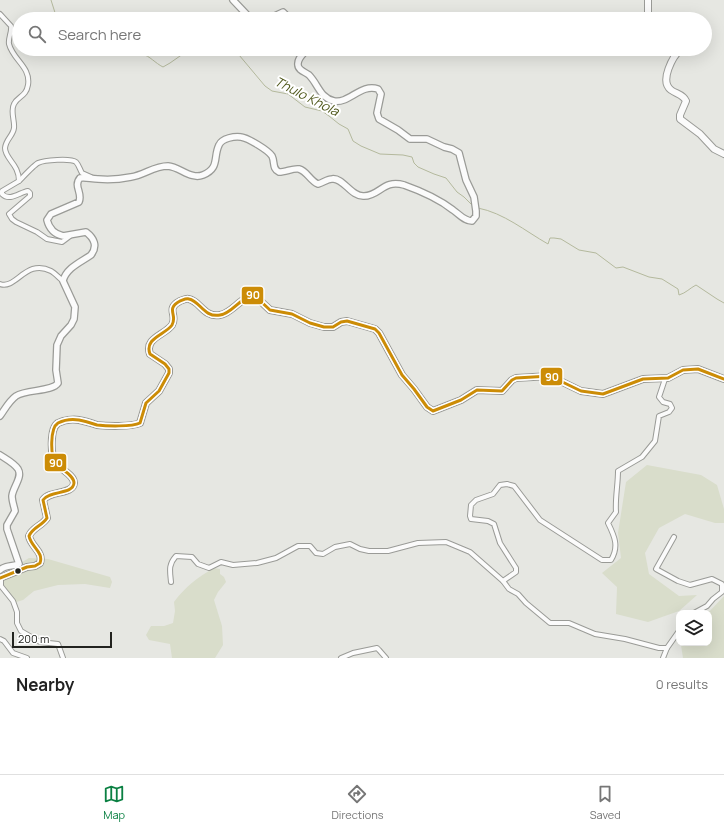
<!DOCTYPE html>
<html lang="en">
<head>
<meta charset="utf-8">
<style>
  body { margin:0; font-family:Manrope,sans-serif; background:#f6f6f6; color:#222 }
  .controls { position:absolute; right:12px; bottom:12px; display:grid; overflow:hidden; border-radius:8px; box-shadow:0 4px 16px #0002 }
  .controls button { width:36px; height:36px; display:grid; place-items:center; padding:0; border:0; border-bottom:1px solid #e0e0e0; background:#fff; color:#222; font:20px sans-serif }
  .scale { position:absolute; left:12px; bottom:10px; width:100px; box-sizing:border-box; padding-left:4px; border:2px solid #22231f; border-top:0; font-size:11px; line-height:14px; white-space:nowrap; color:#22231f; -webkit-text-stroke:3px #fff; paint-order:stroke }
  .list { margin:0; padding:0; list-style:none }
  h2 { display:flex; justify-content:space-between; align-items:center; height:52px; margin:0; padding:0 16px; font-size:17px }
  h2 small { font-size:13px; font-weight:400; color:#767676 }
  .icon { flex:none; width:22px; height:22px; fill:none; stroke:currentColor; stroke-width:2; stroke-linecap:round; stroke-linejoin:round }
  .map { position:relative; flex:none; width:724px; height:658px; overflow:hidden }
  .search { position:absolute; background:#fff; box-shadow:0 4px 16px #0002; left:12px; right:12px; top:12px; height:44px; display:flex; align-items:center; gap:10px; box-sizing:border-box; padding:0 14px; border-radius:22px; color:#767676; font-size:15px }
  .sheet { height:116px; background:#fff }
  nav { display:flex; justify-content:space-around; align-items:center; box-sizing:border-box; height:56px; border-top:1px solid #e0e0e0; background:#fff; font-size:11px; color:#767676 }
  nav a { display:grid; justify-items:center; gap:2px }
  nav .on { color:#0b8043 }
  .map>svg:first-child { display:block }
</style>
</head>
<body>
<div class="map">
<svg width="724" height="658" viewBox="0 0 724 658">
  <rect width="100%" height="100%" fill="#e6e7e2"/>
  <g fill="#d9ddcb">
    <polygon points="647,465 701,475 717,485 724,509 724,523 715,523 685,514 659,528 645,553 649,574 679,596 697,595 679,611 648,622 616,614 617,587 602,573 621,558 618,533 626,482"/>
    <polygon points="29,558 48,559 110,577 112,582 110,588 85,584 58,585 34,591 23,600 13,603 0,589 0,578 4,573"/>
    <path d="M214 568 220 569V574L224 577 226 582 218 592 214 600 222 626 223 645 215 658H172L170 644 149 640 146 635 151 626H164L173 623 175 611 174 602C185 587 198 577 214 568Z"/>
    <polygon points="724,596 724,658 683,658 681,645 682,643 709,643 708,613"/>
  </g>
  <g fill="none" stroke-linecap="round" stroke-linejoin="round">
    <g stroke="#b4b99d" stroke-width="1">
      <polyline points="51,0 57,19"/>
      <path d="M90 49C102 56 112 56 126 54 131 53 137 52 142 54 150 56 155 63 163 67L170 63 190 49"/>
      <polyline points="234,49 265,86 272,91 288,94 305,107 322,111 329,116 339,124 348,129 353,141 361,146 380,154 403,155 412,157 414,163 418,167 434,174 446,178 457,192 464,197 473,206"/>
      <path d="M478 208C504 213 525 231 548 244L550 238H554L561 239 579 250 596 253 616 268 623 267 649 277 662 279 678 289 679 295C686 293 690 288 696 285L717 299 724 303"/>
    </g>
    <defs>
      <g id="street">
        <path d="M0 14 11 26C12 32 8 38 9 44 13 60 31 67 28 85 26 97 18 96 14 104 10 111 15 121 14 128 13 136 6 139 5 148 5 159 19 164 19 181L2 191V194C10 202 20 192 28 191L30 193V196L9 214 12 219 16 222 37 232 47 239 62 242 70 236"/>
        <path d="M19 181C23 177 34 165 38 163 44 160 71 158 76 162 79 165 80 170 82 173L91 177"/>
        <path d="M0 284C16 290 26 258 51 271 55 273 59 278 63 281"/>
        <polyline points="674,537 656,569 678,581 690,585 712,579 722,584 722,592 713,599 707,606 694,613"/>
        <polyline points="1,577 1,586 13,601 17,612 17,623 21,631 40,642 58,644 63,658"/>
        <polyline points="503,581 509,589 518,594 526,603 550,623 569,623 595,634 625,639 659,648 667,648 679,631"/>
        <path d="M171 582C170 571 168 565 176 556L192 557 198 564 209 568 221 562 233 565 257 563 276 558 298 546H310L316 553 323 554 335 547 350 544 360 549 369 551H388L418 543 446 542 470 552 503 581 516 572V568L500 543 494 524 488 521 471 519 470 516 471 505 476 500 493 494 500 485 507 484 514 486 540 520 602 560H611C619 547 615 537 608 523L616 512C615 498 618 485 618 471L642 457 655 441 659 416 669 412 672 408 670 404 663 402 659 397 665 379"/>
        <polyline points="0,639 4,641 13,653 27,658"/>
        <polyline points="341,658 353,653 377,648 379,650 386,658"/>
        <polyline points="663,658 667,648"/>
      </g>
      <g id="secondary">
        <polyline points="233,0 251,19"/>
        <polyline points="268,19 283,12 286,15 288,19"/>
        <path d="M0 416C5 409 9 401 16 396 27 389 52 392 58 383L56 370 57 345 61 336 71 325 74 319 75 307 63 281C66 268 81 262 91 255 98 246 94 238 86 232L63 236C54 234 49 228 47 220L51 214 79 202C83 193 73 186 80 178 86 177 91 179 98 179 108 180 121 179 131 177 144 175 154 166 168 166 180 167 191 180 203 175 220 168 213 157 219 145 222 138 235 136 241 137 248 138 268 150 272 156 275 162 272 169 279 172 286 172 293 168 299 169 307 171 310 181 318 184 323 183 327 179 332 179 343 177 351 197 364 196 380 196 383 179 404 185 421 191 439 199 453 210 459 214 464 221 472 221L476 216V211L474 197 466 180 459 153 452 149 444 147 427 139H410L398 130 379 119 377 113 381 94 378 89C361 83 349 104 334 101 320 98 318 84 309 75 305 72 298 70 298 65 297 58 304 54 307 49"/>
        <path d="M0 455C6 459 14 463 18 469 23 477 13 487 12 496 12 501 14 506 15 511L7 525V529L19 564C13 567 6 564 0 570"/>
      </g>
      <g id="primary">
        <polyline points="648,19 648,0"/>
        <path d="M681 49C673 56 659 81 671 90 676 94 683 94 686 101L680 115V119L700 134 714 149 724 154"/>
        <path d="M0 578 27 567 35 566 40 563C44 552 31 547 29 536 33 527 42 526 47 518L43 500C50 490 73 495 74 483 74 475 60 469 56 463 50 456 50 428 58 423 64 420 73 419 79 420 85 421 91 423 97 425 106 426 132 427 140 423L146 403 159 391 169 373V369L165 364 150 354C144 338 165 335 172 325 178 315 165 309 180 301 183 300 186 298 189 299 200 301 204 318 220 315 233 313 240 297 254 295L270 310 292 314 310 323 324 327H333L341 322 347 321 375 329 379 333 402 375 414 389 427 407 433 411 461 400 477 390 502 391 512 380 516 378 550 376 581 391 603 394 643 379 668 378 683 370 698 369 724 379"/>
      </g>
    </defs>
    <use href="#street" stroke="#9a9b97" stroke-width="6"/>
    <use href="#secondary" stroke="#9a9b97" stroke-width="8"/>
    <use href="#primary" stroke="#9a9b97" stroke-width="8"/>
    <use href="#street" stroke="#fbfbfb" stroke-width="4"/>
    <use href="#secondary" stroke="#fbfbfb" stroke-width="5.5"/>
    <use href="#primary" stroke="#fbfbfb" stroke-width="6"/>
    <defs>
      <path id="bus-1" d="M0 578 27 567 35 566 40 563C44 552 31 547 29 536 33 527 42 526 47 518L43 500C50 490 73 495 74 483 74 475 60 469 56 463 50 456 50 428 58 423 64 420 73 419 79 420 85 421 91 423 97 425 106 426 132 427 140 423L146 403 159 391 169 373V369L165 364 150 354C144 338 165 335 172 325 178 315 165 309 180 301 183 300 186 298 189 299 200 301 204 318 220 315 233 313 240 297 254 295L270 310 292 314 310 323 324 327H333L341 322 347 321 375 329 379 333 402 375 414 389 427 407 433 411 461 400 477 390 502 391 512 380 516 378 550 376 581 391 603 394 643 379 668 378 683 370 698 369 724 379"/>
    </defs>
    <use href="#bus-1" stroke="#fff" stroke-width="6"/>
    <use href="#bus-1" stroke="#cc8c06" stroke-width="3"/>
  </g>
  <circle fill="#22231f" stroke="#fff" stroke-width="1.5" cx="18" cy="571" r="3.5"/>
  <g text-anchor="middle" stroke-width="4" stroke-linejoin="round" paint-order="stroke">
    <g font-size="13" font-style="italic" fill="#4f581b" stroke="#fff">
      <text transform="translate(307 96) rotate(27)" y="5">Thulo Khola</text>
    </g>
  </g>
  <g stroke="#fff" stroke-width="1.5">
    <rect x="241" y="286" width="23" height="19" rx="4" fill="#cc8c06"/>
    <rect x="540" y="367" width="23" height="19" rx="4" fill="#cc8c06"/>
    <rect x="44" y="453" width="23" height="19" rx="4" fill="#cc8c06"/>
  </g>
  <g font-size="11" text-anchor="middle" font-weight="bold" fill="#fff">
    <text x="253" y="299">90</text>
    <text x="552" y="381">90</text>
    <text x="56" y="467">90</text>
  </g>
</svg>
<div class="controls">
<button><svg class="icon" aria-label="layers" viewBox="0 0 24 24"><path d="M12 4l9 5-9 5-9-5zM3 14l9 5 9-5"/></svg></button>
</div>
<div class="scale">200 m</div>
<div class="search"><svg class="icon" aria-label="search" viewBox="0 0 24 24"><circle cx="10" cy="10" r="6"/><path d="M15 15l6 6"/></svg>Search here</div>
</div>
<section class="sheet">
<h2>Nearby<small>0 results</small></h2>
<ul class="list">
</ul>
</section>
<nav>
<a class="on"><svg class="icon" aria-label="map" viewBox="0 0 24 24"><path d="M3 6l6-2 6 2 6-2v14l-6 2-6-2-6 2zM9 4v14M15 6v14"/></svg>Map</a>
<a><svg class="icon" aria-label="directions" viewBox="0 0 24 24"><path d="M12 3l9 9-9 9-9-9zM9 14v-3h6M13 9l2 2-2 2"/></svg>Directions</a>
<a><svg class="icon" aria-label="saved" viewBox="0 0 24 24"><path d="M7 4h10v16l-5-4-5 4z"/></svg>Saved</a>
</nav>
</body>
</html>
